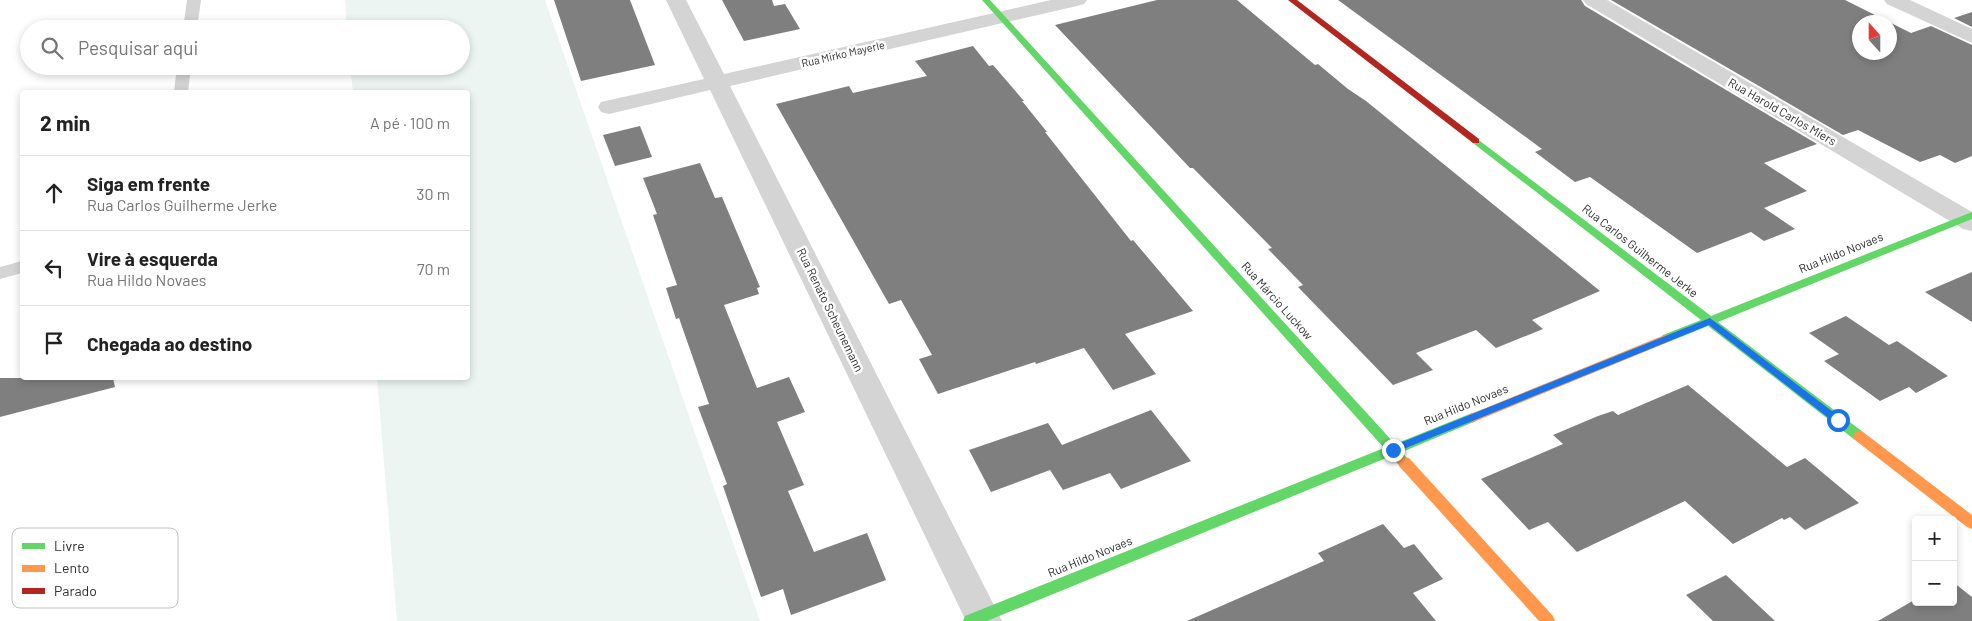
<!DOCTYPE html>
<html lang="pt">
<head>
<meta charset="utf-8">
<style>
  body { margin:0; font-family:Barlow,sans-serif; background:#f2f2f2; color:#222 }
  .controls { position:absolute; right:15px; bottom:15px; display:grid; overflow:hidden; border-radius:5px; box-shadow:0 2px 8px #0003 }
  .controls button { width:45px; height:45px; display:grid; place-items:center; padding:0; border:0; border-bottom:1px solid #e0e0e0; background:#fff; color:#222; font:25px sans-serif }
  .compass { position:absolute; left:1852px; top:15px; width:45px; height:45px; border-radius:50%; background:#fff; box-shadow:0 2px 8px #0003; rotate:339deg }
  .stop { position:absolute; width:15px; height:15px; margin:-11px; border:4px solid #1a73e8; border-radius:50%; background:#fff }
  .stop.end { background:#1a73e8; border-color:#fff; box-shadow:0 1px 5px #0008 }
  .list { margin:0; padding:0; list-style:none }
  h2 { display:flex; justify-content:space-between; align-items:center; height:65px; margin:0; padding:0 20px; font-size:21px }
  h2 small { font-size:16px; font-weight:400; color:#767676 }
  .list li { display:grid; grid-template-columns:32px 1fr auto; gap:15px; align-items:center; box-sizing:border-box; height:75px; padding:0 20px; border-top:1px solid #e0e0e0 }
  .list b { display:block; font-size:19px; white-space:nowrap }
  .list p { margin:0; font-size:16px; white-space:nowrap; color:#767676 }
  .list em { font-size:16px; font-style:normal; color:#767676 }
  .icon { flex:none; width:28px; height:28px; fill:none; stroke:currentColor; stroke-width:2; stroke-linecap:round; stroke-linejoin:round }
  .map { position:relative; flex:none; width:1972px; height:621px; overflow:hidden }
  .search { position:absolute; background:#fff; box-shadow:0 2px 8px #0003; left:20px; top:20px; width:450px; height:55px; display:flex; align-items:center; gap:12px; box-sizing:border-box; padding:0 18px; border-radius:28px; color:#767676; font-size:19px }
  .panel { position:absolute; background:#fff; box-shadow:0 2px 8px #0003; left:20px; top:90px; width:450px; height:290px; border-radius:5px }
  .map>svg:first-child { display:block }
</style>
</head>
<body>
<div class="map">
<svg width="1972" height="621" viewBox="0 0 1972 621">
  <rect width="100%" height="100%" fill="#fff"/>
  <polygon fill="#ecf5f1" points="345,0 545,0 760,621 397,621 377,378 468,378 468,92 353,92 350,66 461,66 461,29 347,29"/>
  <g fill="#7f7f7f" fill-rule="evenodd">
    <polygon points="554,0 630,0 655,65 581,81"/>
    <polygon points="722,0 772,0 774,6 785,4 800,29 744,41"/>
    <polygon points="1157,0 1237,0 1315,65 1318,64 1348,89 1366,101 1600,291 1532,320 1543,329 1496,348 1476,330 1416,353 1433,370 1393,385 1298,287 1303,285 1268,249 1272,248 1193,168 1190,168 1055,25"/>
    <polygon points="1338,0 1581,0 1585,6 1817,144 1764,163 1807,191 1764,208 1795,229 1764,241 1751,232 1697,253 1590,177 1575,182 1535,152 1542,149"/>
    <path d="M1611 0H1845L1911 33 1931 26 1972 45V156L1955 163 1940 155 1920 162 1858 130 1843 135ZM1860 22H1890V52H1860Z"/>
    <polygon points="1972,12 1972,27 1954,18"/>
    <polygon points="973,46 989,66 993,65 1024,101 1022,101 1047,132 1045,132 1131,241 1133,240 1193,311 1125,334 1156,374 1113,390 1084,348 1036,364 1035,362 938,394 919,359 932,355 901,300 889,304 776,104 849,86 853,93 927,76 915,61"/>
    <polygon points="640,126 652,157 615,166 603,135"/>
    <polygon points="700,163 715,198 722,197 760,287 757,288 759,294 724,305 757,388 789,377 805,412 777,422 804,485 788,491 814,552 867,533 886,580 791,615 783,589 761,597 723,486 727,484 698,407 709,404 679,318 676,319 666,288 677,285 653,215 657,214 643,178"/>
    <polygon points="1972,272 1972,322 1925,292"/>
    <polygon points="1846,316 1889,345 1897,341 1948,376 1916,393 1909,387 1880,401 1824,361 1839,354 1809,333"/>
    <polygon points="0,378 113,378 115,387 0,417"/>
    <polygon points="1688,385 1787,467 1805,458 1859,503 1805,530 1790,517 1784,520 1782,518 1733,544 1685,501 1577,552 1548,522 1529,530 1481,479 1563,444 1553,435 1598,416 1613,411 1618,415"/>
    <polygon points="1151,410 1191,461 1121,489 1110,473 1063,490 1050,470 991,492 969,450 1048,423 1062,445"/>
    <polygon points="1383,524 1404,548 1414,544 1443,579 1413,593 1436,621 1187,621 1324,561 1318,553"/>
    <polygon points="1726,575 1775,621 1713,621 1686,595"/>
    <polygon points="1953,582 1972,597 1972,621 1878,621 1916,599 1916,602 1953,602"/>
  </g>
  <g fill="none" stroke-linecap="round" stroke-linejoin="round">
    <g fill="#d4d4d4" fill-rule="evenodd">
      <polygon points="187,0 201,0 197,29 183,29"/>
      <polygon points="177,66 191,66 188,92 174,92"/>
      <polygon points="22,261 22,273 0,279 0,267"/>
    </g>
    <g fill="#d4d4d4" fill-rule="evenodd">
      <polygon points="666,0 686,0 724,74 1051,0 1087,0 1084,4 1077,6 730,86 1002,621 966,621 710,90 609,114 601,112 598,107 601,102 704,79"/>
      <polygon points="1583,0 1607,0 1972,212 1972,231 1963,229 1586,4"/>
      <polygon points="1884,0 1910,0 1972,29 1972,43 1887,4"/>
    </g>
    <g fill="#63d668" fill-rule="evenodd">
      <path d="M982 0H990L1395 444 1472 413 1476 415 1478 418 1476 421 1402 452 1410 462 1409 466C1400 469 1396 462 1391 456L987 621H963L965 616 1384 448Z"/>
      <polygon points="1476,138 1711,316 1972,212 1972,219 1718,322 1863,432 1865,436 1863,440 1859,441 1855,440 1708,326 1671,341 1663,341 1661,338 1663,335 1701,320 1473,143 1471,141"/>
    </g>
    <g fill="#ff974d" fill-rule="evenodd">
      <polygon points="1667,334 1673,338 1671,341 1476,421 1472,423 1468,421 1466,418 1468,415"/>
      <polygon points="1859,431 1863,432 1972,515 1972,529 1967,527 1855,440 1853,436 1855,432"/>
      <polygon points="1404,457 1409,458 1553,616 1555,621 1539,621 1399,466 1398,462 1399,458"/>
    </g>
    <polygon fill="#b3261e" fill-rule="evenodd" points="1288,0 1297,0 1479,139 1479,143 1473,143"/>
  </g>
  <polygon fill="#1a73e8" points="1710,318 1841,418 1841,423 1835,423 1709,325 1396,452 1390,452 1388,450 1390,447"/>
  <g text-anchor="middle" stroke-width="5" stroke-linejoin="round" paint-order="stroke">
    <g font-size="11" fill="#2f2f2f" stroke="#fff">
      <text transform="translate(843 54) rotate(-13)" y="4">Rua Mirko Mayerle</text>
    </g>
    <g font-size="12" fill="#2f2f2f" stroke="#fff">
      <text transform="translate(1782 112) rotate(30)" y="4">Rua Harold Carlos Miers</text>
      <text transform="translate(1640 251) rotate(38)" y="4">Rua Carlos Guilherme Jerke</text>
      <text transform="translate(1841 253) rotate(-22)" y="4">Rua Hildo Novaes</text>
      <text transform="translate(1277 301) rotate(48)" y="4">Rua Márcio Luckow</text>
      <text transform="translate(830 310) rotate(64)" y="4">Rua Renato Scheunemann</text>
      <text transform="translate(1466 405) rotate(-22)" y="4">Rua Hildo Novaes</text>
      <text transform="translate(1090 557) rotate(-22)" y="4">Rua Hildo Novaes</text>
    </g>
  </g>
  <rect x="12" y="528" width="166" height="80" rx="8" fill="#fff" stroke="#c1c1c1" stroke-width="1"/>
  <rect x="22" y="543" width="23" height="6" fill="#63d668"/>
  <rect x="22" y="565" width="23" height="7" fill="#ff974d"/>
  <rect x="22" y="588" width="23" height="6" fill="#b3261e"/>
  <g font-size="14" fill="#2f2f2f">
    <text x="54" y="551">Livre</text>
    <text x="54" y="573">Lento</text>
    <text x="54" y="596">Parado</text>
  </g>
</svg>
<div class="controls">
<button>+</button>
<button>−</button>
</div>
<svg class="compass" viewBox="-18 -18 36 36"><path d="M0-13l5 13h-10z" fill="#e53935"/><path d="M0 13l5-13h-10z" fill="#767676"/></svg>
<div class="stop" style="left:1838px;top:420px"></div>
<div class="stop end" style="left:1393px;top:450px"></div>
<div class="search"><svg class="icon" aria-label="search" viewBox="0 0 24 24"><circle cx="10" cy="10" r="6"/><path d="M15 15l6 6"/></svg>Pesquisar aqui</div>
<section class="panel">
<h2>2 min<small>A pé · 100 m</small></h2>
<ul class="list">
<li><svg class="icon" aria-label="ahead" viewBox="0 0 24 24"><path d="M12 20V5M6 11l6-6 6 6"/></svg><div><b>Siga em frente</b><p>Rua Carlos Guilherme Jerke</p></div><em>30 m</em></li>
<li><svg class="icon" aria-label="left" viewBox="0 0 24 24"><path d="M17 20v-9H6M10 6l-5 5 5 5"/></svg><div><b>Vire à esquerda</b><p>Rua Hildo Novaes</p></div><em>70 m</em></li>
<li><svg class="icon" aria-label="arrive" viewBox="0 0 24 24"><path d="M6 21V4h12l-3 4 3 4H6"/></svg><div><b>Chegada ao destino</b></div></li>
</ul>
</section>
</div>
</body>
</html>
